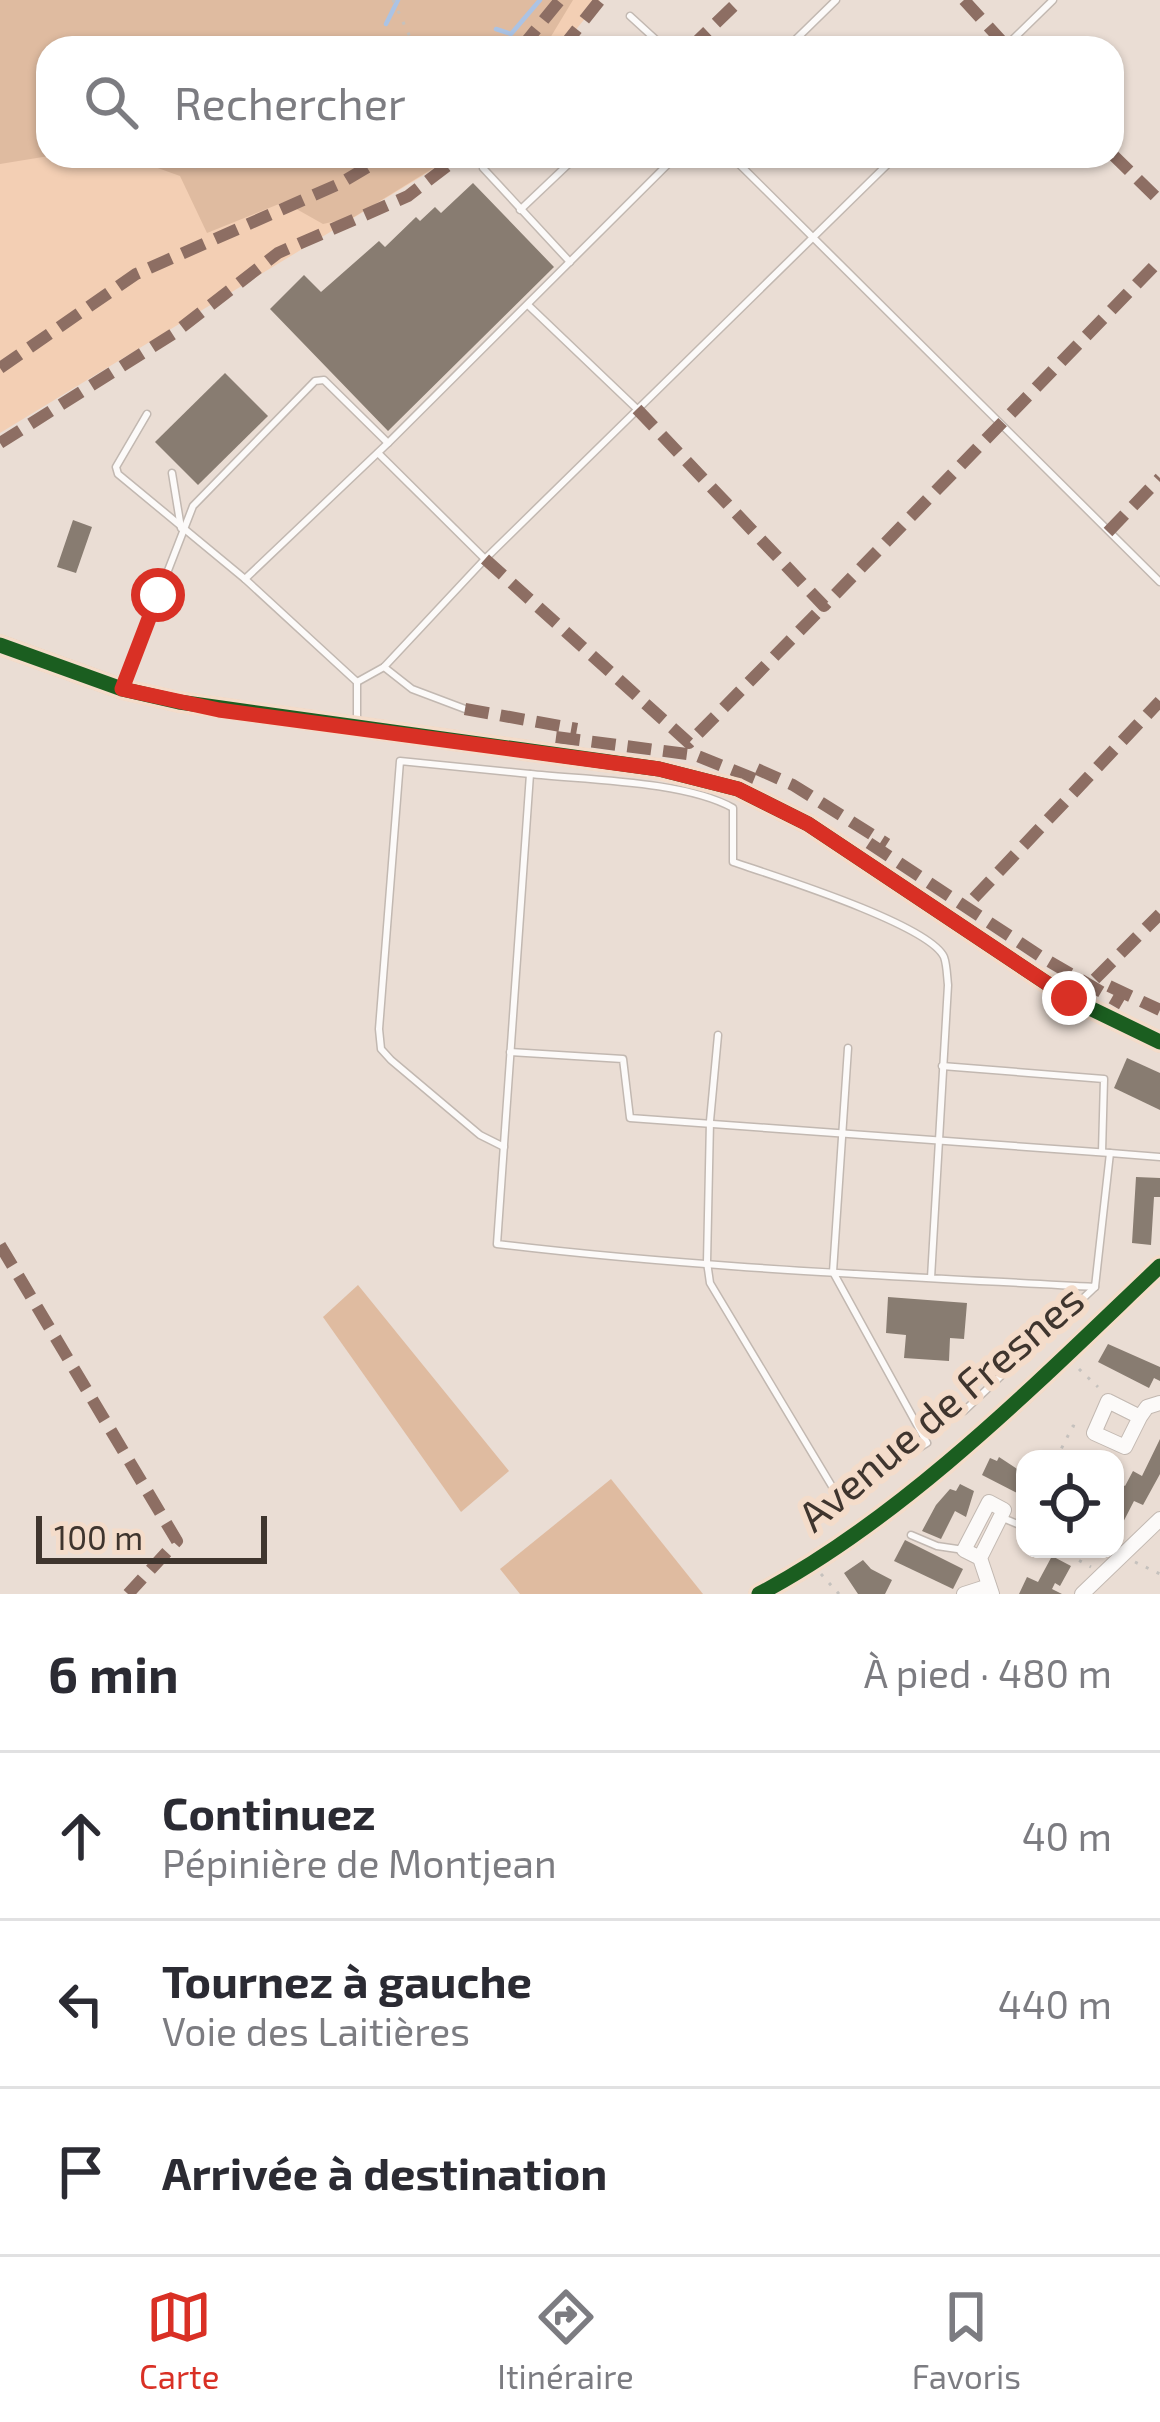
<!DOCTYPE html>
<html lang="fr">
<head>
<meta charset="utf-8">
<style>
  body { margin:0; font-family:"Exo 2",sans-serif; background:#f2f2f3; color:#2b2b33 }
  .controls { position:absolute; right:36px; bottom:36px; display:grid; overflow:hidden; border-radius:24px; box-shadow:0 3px 9px #0004 }
  .controls button { width:108px; height:108px; display:grid; place-items:center; padding:0; border:0; border-bottom:3px solid #e1e1e2; background:#fff; color:#2b2b33; font:60px sans-serif }
  .scale { position:absolute; left:36px; bottom:30px; width:231px; box-sizing:border-box; padding-left:12px; border:6px solid #3f352e; border-top:0; font-size:33px; line-height:42px; white-space:nowrap; color:#3f352e; -webkit-text-stroke:9px #f4dcca; paint-order:stroke }
  .stop { position:absolute; width:36px; height:36px; margin:-27px; border:9px solid #d93025; border-radius:50%; background:#fff }
  .stop.end { background:#d93025; border-color:#fff; box-shadow:0 3px 12px #0008 }
  .list { margin:0; padding:0; list-style:none }
  h2 { display:flex; justify-content:space-between; align-items:center; height:156px; margin:0; padding:0 48px; font-size:51px }
  h2 small { font-size:39px; font-weight:400; color:#7c7c81 }
  .list li { display:grid; grid-template-columns:78px 1fr auto; gap:36px; align-items:center; box-sizing:border-box; height:168px; padding:0 48px; border-top:3px solid #e1e1e2 }
  .list b { display:block; font-size:45px; white-space:nowrap }
  .list p { margin:0; font-size:39px; white-space:nowrap; color:#7c7c81 }
  .list em { font-size:39px; font-style:normal; color:#7c7c81 }
  .icon { flex:none; width:66px; height:66px; fill:none; stroke:currentColor; stroke-width:2; stroke-linecap:round; stroke-linejoin:round }
  .map { position:relative; flex:none; width:1160px; height:1594px; overflow:hidden }
  .search { position:absolute; background:#fff; box-shadow:0 3px 9px #0004; left:36px; right:36px; top:36px; height:132px; display:flex; align-items:center; gap:30px; box-sizing:border-box; padding:0 42px; border-radius:36px; color:#7c7c81; font-size:45px }
  .sheet { height:660px; background:#fff }
  nav { display:flex; justify-content:space-around; align-items:center; box-sizing:border-box; height:168px; border-top:3px solid #e1e1e2; background:#fff; font-size:33px; color:#7c7c81 }
  nav a { display:grid; justify-items:center; gap:6px }
  nav .on { color:#d93025 }
  .map>svg:first-child { display:block }
</style>
</head>
<body>
<div class="map">
<svg width="1160" height="1594" viewBox="0 0 1160 1594">
  <rect width="100%" height="100%" fill="#eaddd4"/>
  <polygon fill="#f3cfb4" points="0,0 600,0 561,48 48,48 48,156 455,156 0,433"/>
  <g fill="#dfbba0">
    <polygon points="0,0 573,0 544,48 48,48 49,156 0,164"/>
    <polygon points="109,156 453,156 354,217 323,224 284,202 207,233 180,176 141,162"/>
    <polygon points="358,1285 509,1471 461,1512 323,1317"/>
    <polygon points="611,1479 703,1594 520,1594 500,1569"/>
  </g>
  <g fill="none" stroke-linecap="round" stroke-linejoin="round">
    <g stroke="#abc3e4" stroke-width="4.5">
      <polyline points="386,24 398,0"/>
      <polyline points="496,29 511,34 540,0"/>
      <polyline points="195,166 198,156"/>
    </g>
  </g>
  <g fill="#887c71">
    <polygon points="473,183 554,267 388,431 270,309 304,275 321,292 379,241 385,247 416,217 420,221 435,207 441,213"/>
    <polygon points="225,373 268,416 198,485 155,442"/>
    <polygon points="73,520 92,527 76,573 57,567"/>
    <polygon points="1127,1058 1160,1073 1160,1110 1114,1088"/>
    <polygon points="1136,1177 1160,1178 1160,1197 1154,1197 1151,1245 1132,1243"/>
    <polygon points="888,1297 967,1303 964,1339 950,1338 949,1361 904,1358 906,1335 886,1333"/>
    <polygon points="1108,1344 1160,1367 1160,1381 1154,1378 1149,1388 1098,1362"/>
    <polygon points="1160,1439 1160,1474 1143,1505 1134,1501 1115,1538 1115,1495 1121,1484 1125,1486 1133,1471 1142,1476"/>
    <polygon points="999,1457 1025,1474 1025,1497 982,1475 990,1458 997,1461"/>
    <polygon points="960,1484 974,1491 966,1517 955,1511 941,1539 922,1531 936,1505 950,1489 956,1491"/>
    <polygon points="905,1540 963,1569 953,1589 894,1561"/>
    <polygon points="1052,1556 1071,1566 1060,1586 1055,1583 1052,1589 1062,1594 1019,1594 1027,1577 1038,1582"/>
    <polygon points="863,1560 871,1569 892,1580 885,1594 858,1594 844,1573"/>
  </g>
  <g fill="none" stroke-linecap="round" stroke-linejoin="round">
    <defs>
      <g id="lane">
        <polyline points="630,16 665,48"/>
        <polyline points="787,48 836,0"/>
        <polyline points="1004,48 1053,0"/>
        <polyline points="731,156 1160,582"/>
        <polyline points="483,168 570,262"/>
        <polyline points="520,210 577,156"/>
        <polyline points="528,305 637,409"/>
        <polyline points="147,414 116,467 118,474 245,579"/>
        <polyline points="378,453 485,559"/>
        <polyline points="172,473 181,528"/>
        <polyline points="384,667 412,689 465,709"/>
        <polyline points="357,682 384,667 485,559 896,156"/>
        <polyline points="124,684 193,506 315,381 324,380 388,443"/>
        <polyline points="357,720 357,682 245,579 388,443 676,156"/>
        <polyline points="718,1035 710,1121 707,1262 710,1283 839,1498 927,1443 833,1272 848,1048"/>
        <polyline points="510,1052 623,1059 630,1118 1110,1153"/>
        <polyline points="942,1066 1104,1079 1102,1152"/>
        <polyline points="504,1147 480,1135 391,1060 381,1049 379,1029 400,761 530,774"/>
        <path d="M931 1278 948 985C947 977 947 965 944 957 929 924 771 875 733 862V808C685 781 587 780 530 774L497 1244C695 1268 896 1276 1095 1287L1110 1153 1160 1157"/>
        <polyline points="964,1411 1095,1287"/>
        <polyline points="1003,1518 1022,1526 1025,1520"/>
        <polyline points="911,1535 937,1546 964,1550"/>
      </g>
      <g id="street">
        <polyline points="1140,1417 1125,1447 1094,1433 1108,1401 1140,1417 1147,1407 1160,1403"/>
        <polyline points="980,1558 1004,1510 989,1502 964,1550 980,1558 992,1594"/>
        <polyline points="964,1594 989,1586"/>
        <polyline points="1082,1594 1160,1519"/>
      </g>
      <g id="secondary">
        <polyline points="0,645 122,689 179,702 659,769 738,789 808,824 1069,998 1160,1042"/>
        <path d="M759 1594C905 1517 1040 1380 1160 1266"/>
      </g>
    </defs>
    <use href="#lane" stroke="#c2b8b1" stroke-width="9"/>
    <use href="#street" stroke="#c2b8b1" stroke-width="16"/>
    <use href="#secondary" stroke="#c2b8b1" stroke-width="21"/>
    <g stroke="#c5c1bd" stroke-width="3" stroke-dasharray="3 9" stroke-linecap="butt">
      <polyline points="393,0 415,48"/>
      <polyline points="363,156 368,167"/>
      <polyline points="1079,1369 1098,1387"/>
      <polyline points="1056,1459 1073,1426 1081,1429"/>
      <polyline points="1058,1549 1091,1567"/>
      <polyline points="1135,1562 1160,1574"/>
      <polyline points="821,1574 839,1594"/>
    </g>
    <use href="#lane" stroke="#fcfaf9" stroke-width="6"/>
    <use href="#street" stroke="#fcfaf9" stroke-width="14"/>
    <use href="#secondary" stroke="#f2ede8" stroke-width="18"/>
    <g stroke="#8d6e63" stroke-width="12" stroke-dasharray="24 12" stroke-linecap="butt">
      <polyline points="964,0 1008,48"/>
      <polyline points="521,48 560,0"/>
      <polyline points="562,48 600,0"/>
      <polyline points="690,48 740,0"/>
      <polyline points="1112,154 1160,201"/>
      <polyline points="0,368 136,274 339,184 386,156"/>
      <polyline points="637,409 824,606 1160,260"/>
      <polyline points="0,443 173,334 278,253 408,196 460,156"/>
      <polyline points="1108,532 1160,478"/>
      <polyline points="485,559 689,743 824,606"/>
      <polyline points="465,709 577,729"/>
      <polyline points="556,737 695,755 765,783"/>
      <polyline points="757,769 793,785 887,844"/>
      <polyline points="869,843 1040,956 1122,1004"/>
      <polyline points="974,898 1160,701"/>
      <polyline points="1095,979 1160,914"/>
      <polyline points="1109,986 1160,1010"/>
      <polyline points="0,1245 177,1541 128,1594"/>
    </g>
    <defs>
      <g id="cycleway">
        <polyline points="0,645 122,689 179,702 659,769 738,789 808,824 1069,998 1160,1042"/>
        <path d="M759 1594C905 1517 1040 1380 1160 1266"/>
      </g>
    </defs>
    <use href="#cycleway" stroke="#f4dcca" stroke-width="22"/>
    <use href="#cycleway" stroke="#1b5e20" stroke-width="15"/>
  </g>
  <g fill="none" stroke-linecap="round" stroke-linejoin="round">
    <polyline stroke="#d93025" stroke-width="15" points="158,595 122,689 219,710 659,769 738,789 808,824 1069,998"/>
  </g>
  <g text-anchor="middle" stroke-width="12" stroke-linejoin="round" paint-order="stroke">
    <g font-size="42" fill="#3f352e" stroke="#f4dcca">
      <text transform="translate(941 1408) rotate(-40)" y="15">Avenue de Fresnes</text>
    </g>
  </g>
</svg>
<div class="controls">
<button><svg class="icon" aria-label="locate" viewBox="0 0 24 24"><circle cx="12" cy="12" r="6"/><path d="M12 2v4M12 18v4M2 12h4M18 12h4"/></svg></button>
</div>
<div class="scale">100 m</div>
<div class="stop" style="left:158px;top:595px"></div>
<div class="stop end" style="left:1069px;top:998px"></div>
<div class="search"><svg class="icon" aria-label="search" viewBox="0 0 24 24"><circle cx="10" cy="10" r="6"/><path d="M15 15l6 6"/></svg>Rechercher</div>
</div>
<section class="sheet">
<h2>6 min<small>À pied · 480 m</small></h2>
<ul class="list">
<li><svg class="icon" aria-label="ahead" viewBox="0 0 24 24"><path d="M12 20V5M6 11l6-6 6 6"/></svg><div><b>Continuez</b><p>Pépinière de Montjean</p></div><em>40 m</em></li>
<li><svg class="icon" aria-label="left" viewBox="0 0 24 24"><path d="M17 20v-9H6M10 6l-5 5 5 5"/></svg><div><b>Tournez à gauche</b><p>Voie des Laitières</p></div><em>440 m</em></li>
<li><svg class="icon" aria-label="arrive" viewBox="0 0 24 24"><path d="M6 21V4h12l-3 4 3 4H6"/></svg><div><b>Arrivée à destination</b></div></li>
</ul>
</section>
<nav>
<a class="on"><svg class="icon" aria-label="map" viewBox="0 0 24 24"><path d="M3 6l6-2 6 2 6-2v14l-6 2-6-2-6 2zM9 4v14M15 6v14"/></svg>Carte</a>
<a><svg class="icon" aria-label="directions" viewBox="0 0 24 24"><path d="M12 3l9 9-9 9-9-9zM9 14v-3h6M13 9l2 2-2 2"/></svg>Itinéraire</a>
<a><svg class="icon" aria-label="saved" viewBox="0 0 24 24"><path d="M7 4h10v16l-5-4-5 4z"/></svg>Favoris</a>
</nav>
</body>
</html>
